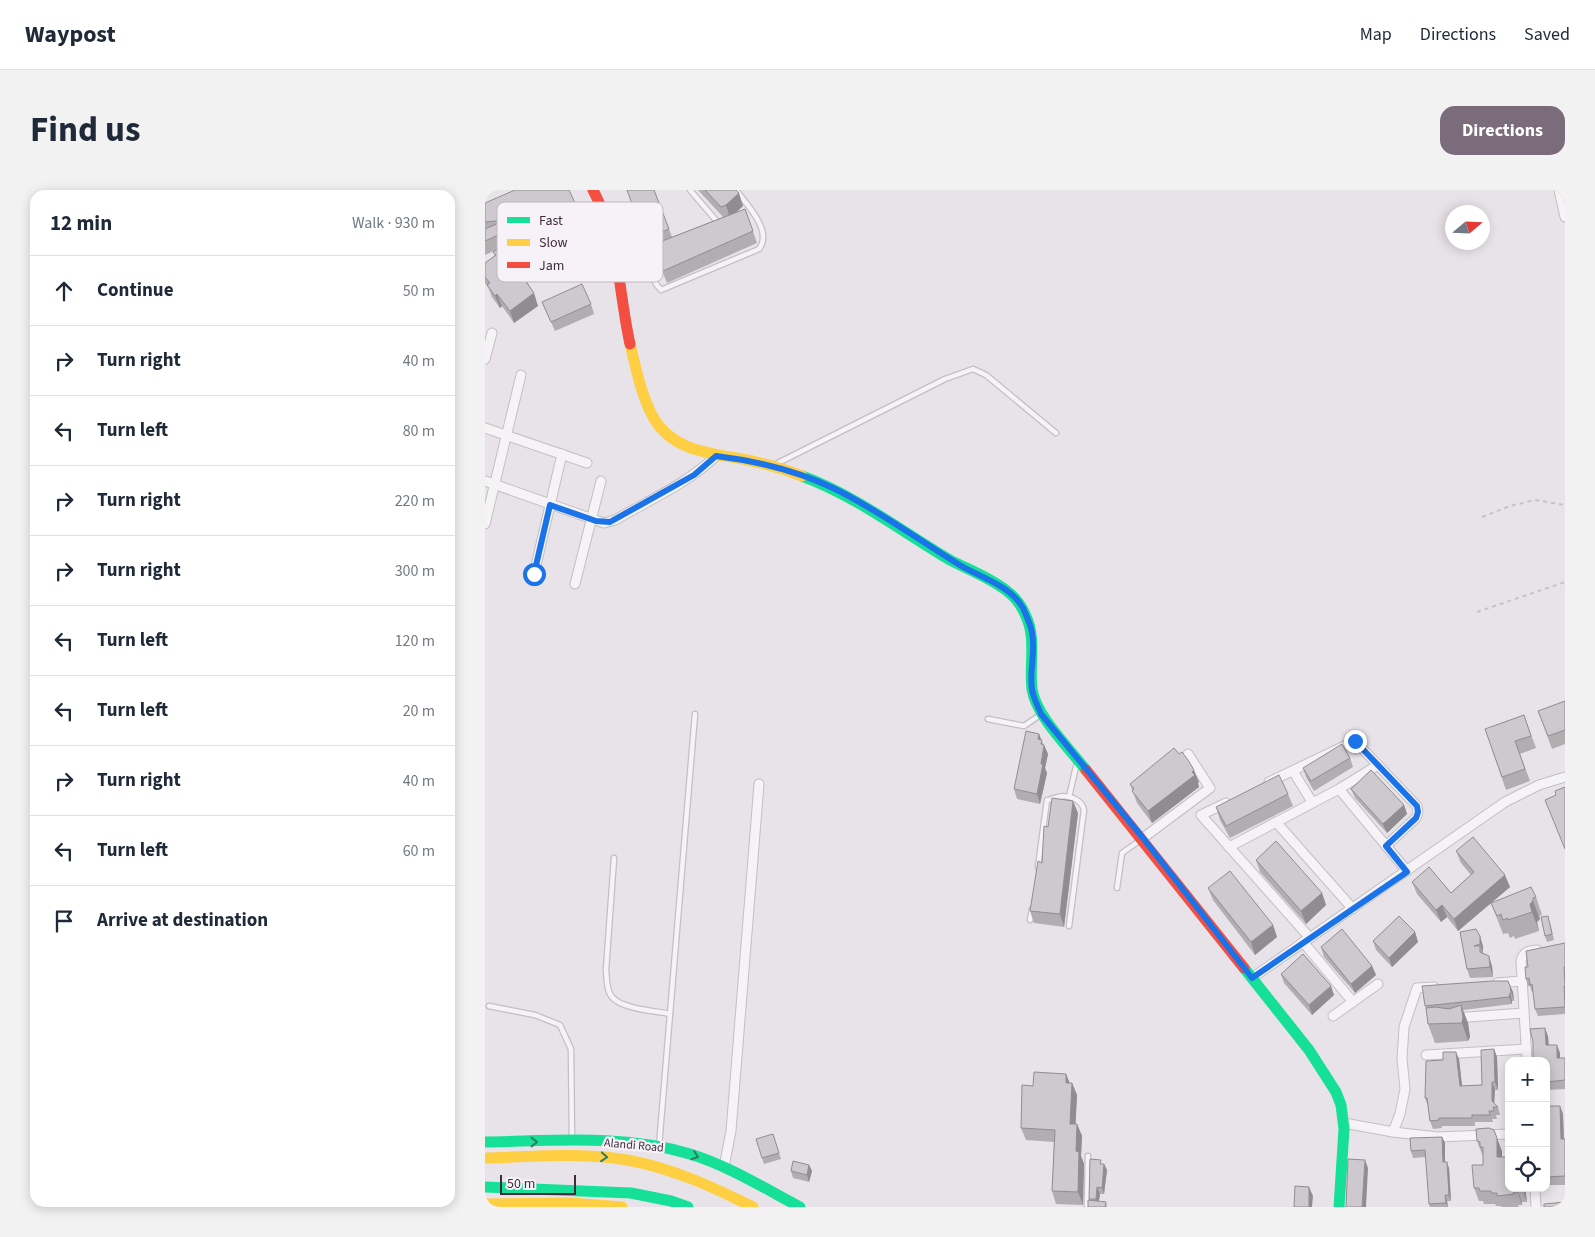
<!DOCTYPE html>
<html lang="en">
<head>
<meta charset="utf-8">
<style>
  body { margin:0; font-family:"Source Sans 3",sans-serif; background:#f2f2f3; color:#1f2937 }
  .controls { position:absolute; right:15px; bottom:15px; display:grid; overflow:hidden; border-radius:10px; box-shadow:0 2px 12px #0003 }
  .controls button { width:45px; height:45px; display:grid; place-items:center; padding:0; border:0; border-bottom:1px solid #e0e1e3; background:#fff; color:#1f2937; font:25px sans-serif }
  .compass { position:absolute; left:960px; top:15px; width:45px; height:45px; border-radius:50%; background:#fff; box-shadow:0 2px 12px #0003; rotate:71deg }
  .scale { position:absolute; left:15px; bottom:12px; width:76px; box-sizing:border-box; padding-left:5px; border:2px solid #3f2c3f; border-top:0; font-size:14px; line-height:18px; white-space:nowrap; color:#3f2c3f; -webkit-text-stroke:4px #f6f2f7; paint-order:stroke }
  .stop { position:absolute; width:15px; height:15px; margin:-11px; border:4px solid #1a73e8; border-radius:50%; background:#fff }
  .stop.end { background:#1a73e8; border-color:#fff; box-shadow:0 1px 5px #0008 }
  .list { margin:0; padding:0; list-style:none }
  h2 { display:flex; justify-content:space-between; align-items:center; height:65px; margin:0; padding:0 20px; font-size:21px }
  h2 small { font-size:16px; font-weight:400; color:#747a83 }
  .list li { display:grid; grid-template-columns:32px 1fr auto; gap:15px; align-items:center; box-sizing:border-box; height:70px; padding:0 20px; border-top:1px solid #e0e1e3 }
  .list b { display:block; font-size:19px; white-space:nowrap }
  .list em { font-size:16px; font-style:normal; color:#747a83 }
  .icon { flex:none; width:28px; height:28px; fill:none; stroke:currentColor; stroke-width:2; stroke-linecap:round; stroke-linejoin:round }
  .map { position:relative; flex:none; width:1080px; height:1017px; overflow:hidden; border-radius:15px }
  header { display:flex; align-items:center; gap:30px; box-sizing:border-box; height:70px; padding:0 25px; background:#fff; border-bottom:1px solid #e0e1e3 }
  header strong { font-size:24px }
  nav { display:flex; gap:28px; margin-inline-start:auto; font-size:18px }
  .intro { display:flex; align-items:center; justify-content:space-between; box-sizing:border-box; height:120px; padding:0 30px }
  h1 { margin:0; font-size:35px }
  .button { padding:12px 22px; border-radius:15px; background:#7a6c7a; color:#fff; font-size:18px; font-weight:700 }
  main { display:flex; gap:30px; padding:0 30px }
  aside { flex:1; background:#fff; border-radius:15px; box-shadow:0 2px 12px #0003 }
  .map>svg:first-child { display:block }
</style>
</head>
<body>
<header>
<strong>Waypost</strong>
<nav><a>Map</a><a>Directions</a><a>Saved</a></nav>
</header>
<div class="intro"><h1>Find us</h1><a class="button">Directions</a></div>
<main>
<aside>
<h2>12 min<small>Walk · 930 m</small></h2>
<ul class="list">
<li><svg class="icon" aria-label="ahead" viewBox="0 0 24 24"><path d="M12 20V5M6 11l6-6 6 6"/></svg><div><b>Continue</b></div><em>50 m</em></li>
<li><svg class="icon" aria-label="right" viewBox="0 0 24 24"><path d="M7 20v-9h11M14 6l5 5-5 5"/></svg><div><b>Turn right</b></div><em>40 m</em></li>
<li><svg class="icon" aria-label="left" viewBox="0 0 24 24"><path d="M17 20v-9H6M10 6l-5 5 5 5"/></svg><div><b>Turn left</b></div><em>80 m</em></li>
<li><svg class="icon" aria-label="right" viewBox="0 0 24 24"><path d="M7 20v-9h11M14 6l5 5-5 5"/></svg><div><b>Turn right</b></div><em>220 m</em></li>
<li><svg class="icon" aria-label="right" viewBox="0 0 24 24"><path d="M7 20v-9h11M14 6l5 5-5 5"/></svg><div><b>Turn right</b></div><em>300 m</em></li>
<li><svg class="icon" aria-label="left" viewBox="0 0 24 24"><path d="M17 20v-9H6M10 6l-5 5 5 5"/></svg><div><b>Turn left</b></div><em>120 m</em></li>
<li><svg class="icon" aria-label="left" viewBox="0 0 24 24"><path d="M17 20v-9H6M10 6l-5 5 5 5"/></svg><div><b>Turn left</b></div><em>20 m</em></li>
<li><svg class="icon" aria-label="right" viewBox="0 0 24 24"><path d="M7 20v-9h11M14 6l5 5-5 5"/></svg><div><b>Turn right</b></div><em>40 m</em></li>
<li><svg class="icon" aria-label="left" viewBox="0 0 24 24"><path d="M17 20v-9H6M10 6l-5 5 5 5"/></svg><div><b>Turn left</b></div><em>60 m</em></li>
<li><svg class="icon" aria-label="arrive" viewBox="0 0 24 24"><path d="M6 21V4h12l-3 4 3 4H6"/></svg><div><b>Arrive at destination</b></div></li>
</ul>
</aside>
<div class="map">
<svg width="1080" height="1017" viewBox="0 0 1080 1017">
  <rect width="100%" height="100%" fill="#e8e3e8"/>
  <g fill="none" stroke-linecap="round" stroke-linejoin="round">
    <defs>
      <g id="lane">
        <polyline points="205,0 235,35"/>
        <path d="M159 67 171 94 176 100 274 59C288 41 262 15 251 0"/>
        <polyline points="136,78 175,60"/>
        <polyline points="291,274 460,189 488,179 501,185 571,243"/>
        <polyline points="503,529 539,536 555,525"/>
        <polyline points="584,607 592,572"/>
        <path d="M129 668 121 780C122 788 121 800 127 807 137 819 170 821 185 824"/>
        <path d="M553 677 562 610C566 610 570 607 573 607 584 604 597 610 599 620L584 736"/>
        <polyline points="632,698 637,663 657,649"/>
        <polyline points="545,730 547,719"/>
        <polyline points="4,816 50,825 75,835 86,859 87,950"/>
        <polyline points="174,956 210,524"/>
        <polyline points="602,1017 603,966"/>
      </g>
      <g id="street">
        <polyline points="1074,0 1080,27"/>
        <polyline points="0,169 7,143"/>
        <polyline points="0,238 102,273"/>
        <path d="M0 291 119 333 130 330C164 310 202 294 231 266"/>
        <polyline points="0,334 36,185"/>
        <polyline points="49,384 77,264"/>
        <polyline points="90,394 116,291"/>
        <polyline points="808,581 827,612"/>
        <polyline points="784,592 870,551 932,616 933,622 931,628 901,656"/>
        <polyline points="854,599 922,681"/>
        <polyline points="741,613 716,625 825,748"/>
        <polyline points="791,632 868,719"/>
        <polyline points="658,648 725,598 703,564"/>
        <polyline points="744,657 854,599 893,575"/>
        <polyline points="818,752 868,812"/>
        <polyline points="767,788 1020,612 1054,595 1080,587"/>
        <polyline points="1012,793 1037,791"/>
        <polyline points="848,826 893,794"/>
        <polyline points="969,828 1039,823"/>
        <polyline points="941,865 1041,859"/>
        <path d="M1042 871 1036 771C1038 762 1043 761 1052 760"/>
        <polyline points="859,933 908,942 915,924 920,899 917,869 919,837 932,798 949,797"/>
        <polyline points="908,942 953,947 1024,944"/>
        <polyline points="239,977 246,941 274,594"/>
        <polyline points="1050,998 1051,1017"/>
      </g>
    </defs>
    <use href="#lane" stroke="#c3bfc3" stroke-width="7"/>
    <use href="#street" stroke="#c3bfc3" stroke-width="11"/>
    <g stroke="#c6c2c6" stroke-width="2" stroke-dasharray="4 4" stroke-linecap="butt">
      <polyline points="997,327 1025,316 1050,310 1080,315"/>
      <polyline points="992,422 1080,392"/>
    </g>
    <use href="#lane" stroke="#f5f3f5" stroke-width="4.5"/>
    <use href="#street" stroke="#f5f3f5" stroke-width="9"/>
    <g stroke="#16e098" stroke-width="11">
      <path d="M317 286C371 306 416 341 465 370 484 380 504 387 522 401 530 407 536 415 540 424 552 448 544 474 547 499 551 526 584 558 601 580"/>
      <polyline points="759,778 824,860 851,902 856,915 859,939 854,1017"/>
      <path d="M0 952C68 951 139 944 205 964 244 976 279 998 315 1017"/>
      <polyline points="0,997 146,1003 186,1011 203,1017"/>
    </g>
    <g stroke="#ffcf43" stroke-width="11">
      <path d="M145 154C151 178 156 205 168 227 188 262 226 263 262 270 281 274 299 279 317 286"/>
      <path d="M0 968C47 967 95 962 142 970 187 978 228 997 268 1017"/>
      <polyline points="0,1014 85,1013 137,1017"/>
    </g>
    <g stroke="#f24e42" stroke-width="11">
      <path d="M108 0C135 51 133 99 145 154"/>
      <polyline points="601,580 759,778"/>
    </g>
  </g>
  <g fill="#b1adb1">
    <polygon points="142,0 169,0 187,47 238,27 213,0 251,0 258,16 251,22 260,19 272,53 182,93 169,60 167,58 164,59"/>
    <polygon points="0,13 90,13 95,25 71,36 70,34 17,58 27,72 39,84 44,96 53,116 29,133 17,116 15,118 7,107 3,97 0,93 0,73 10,66 8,62 11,60 0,65"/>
    <polygon points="57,112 106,114 109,124 70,141"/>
    <polygon points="1080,511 1080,554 1067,559 1053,521"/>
    <polygon points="1039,525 1051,558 1035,564 1045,591 1021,600 1000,539"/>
    <polygon points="554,544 558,555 559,555 563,564 560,578 562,583 555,614 532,609 529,599"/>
    <polygon points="865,568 868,577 829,601 821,587 818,578"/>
    <polygon points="714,592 713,593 714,597 667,633 652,613 645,594"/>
    <polygon points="866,599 919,615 922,624 902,643 870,608"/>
    <polygon points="803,604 808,616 745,648 735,630 731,617"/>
    <polygon points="593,623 579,737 549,733 545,721 557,673 563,637"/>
    <polygon points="971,661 1025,697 973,741 962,727 956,732 932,704 927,692 966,703 986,685 976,673"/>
    <polygon points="771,670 837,703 841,715 821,734 775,682"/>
    <polygon points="723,698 788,735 792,747 770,765 728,710"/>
    <polygon points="1051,707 1057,725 1054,726 1055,729 1052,732 1054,741 1030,749 1029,746 1025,748 1023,743 1018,744 1006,713"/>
    <polygon points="1065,732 1069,750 1062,752 1060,746"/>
    <polygon points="930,742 933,752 907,777 891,760 888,751"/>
    <polygon points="975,742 998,756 998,763 1007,776 1008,787 985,788 982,779"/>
    <polygon points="1080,753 1080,824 1053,826 1050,819 1048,802 1047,802 1045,796 1043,796 1041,789 1043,777"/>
    <polygon points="836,757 887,776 891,785 870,803 839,767"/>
    <polygon points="796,784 849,805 827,825 799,793"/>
    <polygon points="1024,795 1028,802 1029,811 1027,811 1027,814 978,820 983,833 985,847 983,851 950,853 943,834 942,822 940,816"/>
    <polygon points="1063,846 1064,855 1075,863 1075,868 1080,868 1080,899 1061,900 1061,871 1048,870 1048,852"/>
    <polygon points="1009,859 1012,867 1013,900 1010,900 1009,914 1013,917 1015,925 1011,925 1012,929 1007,929 1008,932 990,932 990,936 957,936 957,938 948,939 945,931 943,916 940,908 974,869 977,896 997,895"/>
    <polygon points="581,884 584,893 587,893 592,905 590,934 592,934 597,946 596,966 599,974 598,1015 571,1014 567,1001 569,952 541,950 536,938 548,896"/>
    <polygon points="1061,916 1075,916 1078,924 1079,949 1080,949 1080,995 1062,995 1061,994"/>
    <polygon points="288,944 296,969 279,974 277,968"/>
    <polygon points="957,947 960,953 960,972 964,978 966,1011 962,1011 963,1017 945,1017 944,1014 941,967 928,968 926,961"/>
    <polygon points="992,951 1017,961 1017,967 1040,998 1042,1012 1037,1012 1037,1015 1033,1015 1034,1017 1016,1017 1016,1016 1011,1016 1010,1014 999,1014 998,1011 994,1011 989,998 998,975 998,965 997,964"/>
    <polygon points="617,974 619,974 622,980 619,1004 615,1004 614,1011 621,1012 622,1017 603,1017 604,1009"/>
    <polygon points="324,975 327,981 324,992 308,988 306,981"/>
  </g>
  <g fill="#908d90">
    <polygon points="254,3 258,16 245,28 241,15"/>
    <polygon points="39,84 44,96 37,86"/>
    <polygon points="49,103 53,116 29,133 25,121"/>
    <polygon points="12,104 17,116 15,118 10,106"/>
    <polygon points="554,544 559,557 559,555 563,564 560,578 562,583 555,614 552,604 556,574 553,549"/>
    <polygon points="709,580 714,592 713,593 714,597 667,633 663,621"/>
    <polygon points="588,611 593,623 579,737 575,724"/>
    <polygon points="919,615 922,624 902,643 898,634"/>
    <polygon points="1020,685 1025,697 973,741 969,729"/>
    <polygon points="837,703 841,715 821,734 816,721"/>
    <polygon points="1048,711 1055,729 1052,732 1054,741 1047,722 1045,714"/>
    <polygon points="957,715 962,727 956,732 951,720"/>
    <polygon points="788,735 792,747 770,765 766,752"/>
    <polygon points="930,742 933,752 907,777 904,768"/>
    <polygon points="995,746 998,756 998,763 995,754"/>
    <polygon points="1004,766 1007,776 1008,787 1005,777"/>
    <polygon points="887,776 891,785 870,803 866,794"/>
    <polygon points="1023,791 1028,802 1029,811 1024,794"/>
    <polygon points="846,796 849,805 827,825 824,815"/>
    <polygon points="1025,803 1027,811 1027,814 1024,807"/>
    <polygon points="976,815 983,833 985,847 983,851 977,833"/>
    <polygon points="1060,838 1063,846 1064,863 1061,855"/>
    <polygon points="1072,855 1075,863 1075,877 1072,868"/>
    <polygon points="1009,859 1012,867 1013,900 1010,892"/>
    <polygon points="971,862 974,869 978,904 975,896"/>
    <polygon points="581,884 586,896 581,893"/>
    <polygon points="1007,892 1010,900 1009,919 1007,911"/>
    <polygon points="587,893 592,905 590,946 585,934"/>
    <polygon points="1075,916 1078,924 1079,957 1076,949"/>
    <polygon points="592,934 597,946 596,966 599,974 598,1015 593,1002 591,961"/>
    <polygon points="957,947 960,953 960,978 958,972"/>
    <polygon points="1012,948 1017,961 1017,980 1012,967"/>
    <polygon points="880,970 883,978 881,1017 877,1017"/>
    <polygon points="962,972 964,978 966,1011 964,1005"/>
    <polygon points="619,974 622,980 619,1004 617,998"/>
    <polygon points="324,975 327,981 324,992 322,985"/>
    <polygon points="612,997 615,1004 613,1016 611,1009"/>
    <polygon points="824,997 828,1006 827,1017 824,1017"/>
    <polygon points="1037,998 1040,998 1042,1012"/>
    <polygon points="1032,999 1037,1012 1037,1015 1033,1002"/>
    <polygon points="960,1005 962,1011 963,1017 961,1013"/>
  </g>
  <g fill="#cec9ce" stroke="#908d90">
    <polygon points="30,0 84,0 90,13 66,24 66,21 0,51 0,39 21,30 0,32 0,13"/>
    <polygon points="142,0 169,0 184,39 164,48 163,46 159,47"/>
    <polygon points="220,0 251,0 254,3 241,15 236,17"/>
    <polygon points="260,19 268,41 178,81 167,55"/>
    <polygon points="16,57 27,72 30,70 39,84 37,86 49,103 25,121 12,104 10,106 2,95 5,93 0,87 0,73 11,65 8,62"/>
    <polygon points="97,94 106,114 66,132 57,112"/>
    <polygon points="1080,511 1080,540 1063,546 1053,521"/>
    <polygon points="1039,525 1046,546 1030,551 1040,579 1017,587 1000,539"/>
    <polygon points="541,541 554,544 553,549 557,550 556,554 559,555 556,574 558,574 552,604 529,599"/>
    <polygon points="857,554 865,568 826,591 818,578"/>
    <polygon points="689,558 694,564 697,562 703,570 709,580 707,582 710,585 663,621 647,601 649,599 645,594"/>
    <polygon points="886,580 919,615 898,634 866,599"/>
    <polygon points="794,585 803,604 741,636 731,617"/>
    <polygon points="1080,597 1080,659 1060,610 1071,605 1070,601"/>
    <polygon points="567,608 588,611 575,724 545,721 553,671 557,673 559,636 563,637"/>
    <polygon points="988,647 1020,685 969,729 957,715 951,720 927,692 944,677 966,703 989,682 971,661"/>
    <polygon points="791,651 837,703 816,721 771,670"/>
    <polygon points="745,681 788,735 766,752 723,698"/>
    <polygon points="1046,697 1051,707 1048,708 1048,711 1045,714 1047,722 1023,730 1023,728 1018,730 1016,724 1012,726 1006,713"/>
    <polygon points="914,726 930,742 904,768 888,751"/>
    <polygon points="1063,726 1067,744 1060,746 1056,727"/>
    <polygon points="857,739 887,776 866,794 836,757"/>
    <polygon points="991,739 995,746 995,754 989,756 995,756 995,762 1004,766 1005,777 982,779 975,742"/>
    <polygon points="1080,753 1080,777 1079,777 1080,796 1079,796 1080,817 1050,819 1047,794 1045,795 1044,788 1041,789 1040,777 1043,777 1041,761"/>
    <polygon points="818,764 846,796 824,815 796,784"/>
    <polygon points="1007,791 1023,791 1024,794 1025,795 1026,803 1025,803 1024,807 940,816 937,796"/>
    <polygon points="976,815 978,828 977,833 943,834 941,818 951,817 964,819"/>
    <polygon points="1060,838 1061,855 1072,855 1072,868 1080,868 1080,890 1061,892 1061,871 1046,871 1046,870 1048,870 1048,852 1045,839"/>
    <polygon points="1009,859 1010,892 1007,892 1007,911 1013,917 1008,917 1009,921 1004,921 1005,925 987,925 987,928 954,928 954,930 945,931 942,908 940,908 941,871 958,870 958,862 971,862 975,896 997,895 996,860"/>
    <polygon points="549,882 581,884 581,893 587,893 585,934 592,934 591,961 594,962 593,1002 567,1001 570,940 536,938 537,895 548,896"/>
    <polygon points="1061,916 1075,916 1076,949 1080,949 1080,986 1061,987"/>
    <polygon points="1004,938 1009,940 1012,948 1012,967 1024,967 1024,998 1037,998 1037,999 1032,999 1033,1002 1028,1002 1029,1004 1012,1006 1012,1003 1006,1003 1006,1001 995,1001 994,998 989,998 987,975 998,975 998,957 995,957 995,952 992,951 991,939"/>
    <polygon points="288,944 294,963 277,968 271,949"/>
    <polygon points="957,947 958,972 962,972 964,1005 960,1005 961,1013 944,1014 940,960 926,961 925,948"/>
    <polygon points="605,969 616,970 615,974 619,974 617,998 612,997 611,1009 604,1009"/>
    <polygon points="863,969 880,970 877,1017 861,1017"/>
    <polygon points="308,971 324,975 322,985 306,981"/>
    <polygon points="810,996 824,997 824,1017 809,1017"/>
    <polygon points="603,1010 621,1012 620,1017 603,1017"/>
    <polygon points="1080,1012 1080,1017 1059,1017 1059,1014"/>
  </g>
  <defs><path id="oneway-chevron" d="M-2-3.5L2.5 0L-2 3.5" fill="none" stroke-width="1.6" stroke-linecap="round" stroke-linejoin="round" transform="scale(1.25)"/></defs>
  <g stroke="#2d7d67">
    <use href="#oneway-chevron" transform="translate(49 952) rotate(-1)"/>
    <use href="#oneway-chevron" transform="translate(210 966) rotate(19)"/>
    <use href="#oneway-chevron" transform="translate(119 967) rotate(5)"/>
  </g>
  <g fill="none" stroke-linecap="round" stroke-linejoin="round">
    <path stroke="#1a73e8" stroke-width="6" d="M49 384 65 315 111 331 125 332 209 285 231 266C272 271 313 281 350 299 393 320 432 349 473 374 494 387 525 395 538 418 541 425 546 435 547 443 551 461 544 481 547 499 548 508 553 516 556 524L658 648 767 788 922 682 901 656 931 628 933 622 932 616 870 551"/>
  </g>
  <g text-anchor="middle" stroke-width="4.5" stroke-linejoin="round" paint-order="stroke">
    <g font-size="12" fill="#3f2c3f" stroke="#f6f2f7">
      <text transform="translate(149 955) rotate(5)" y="4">Alandi Road</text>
    </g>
  </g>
  <rect x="12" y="12" width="166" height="80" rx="8" fill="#f6f2f7" stroke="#bfb7c0" stroke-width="1"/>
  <rect x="22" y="27" width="23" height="6" fill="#16e098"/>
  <rect x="22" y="49" width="23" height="7" fill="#ffcf43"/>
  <rect x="22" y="72" width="23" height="6" fill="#f24e42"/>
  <g font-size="14" fill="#3f2c3f">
    <text x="54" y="35">Fast</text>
    <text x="54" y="57">Slow</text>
    <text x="54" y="80">Jam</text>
  </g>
</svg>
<div class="controls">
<button>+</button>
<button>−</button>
<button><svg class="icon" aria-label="locate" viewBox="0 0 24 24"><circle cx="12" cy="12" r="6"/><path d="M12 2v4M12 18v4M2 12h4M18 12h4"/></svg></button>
</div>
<svg class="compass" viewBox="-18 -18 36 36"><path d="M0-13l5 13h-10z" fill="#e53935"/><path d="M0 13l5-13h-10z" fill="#747a83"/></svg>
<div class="scale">50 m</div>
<div class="stop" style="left:49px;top:384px"></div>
<div class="stop end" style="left:870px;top:551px"></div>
</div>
</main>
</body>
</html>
